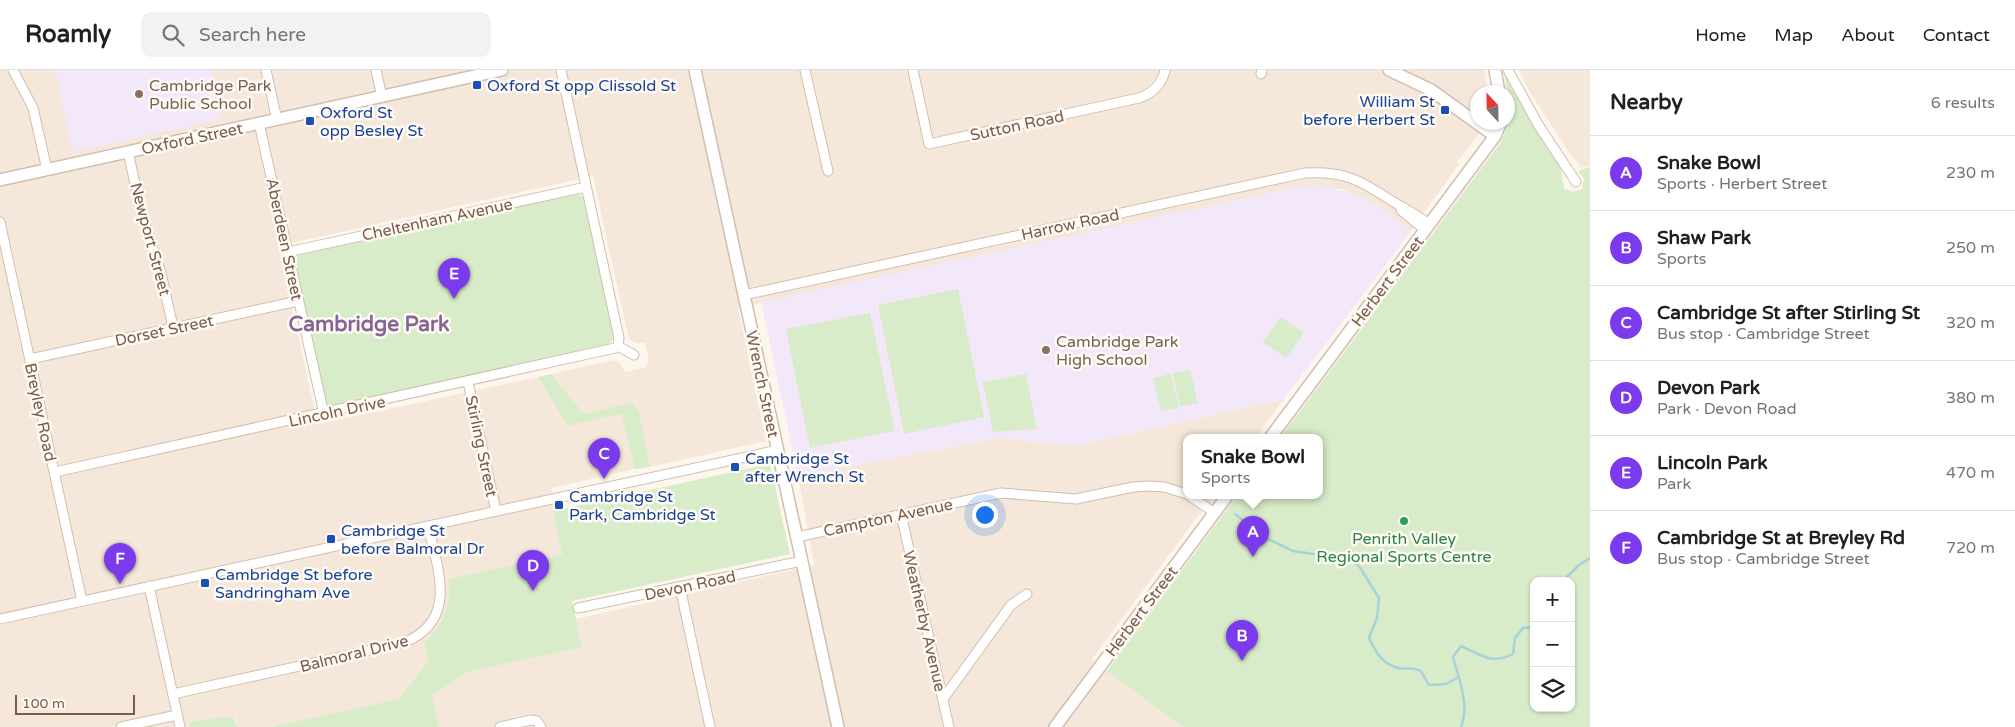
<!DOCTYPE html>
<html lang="en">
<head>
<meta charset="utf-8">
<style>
  body { margin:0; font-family:"Varela Round",sans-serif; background:#f2f2f2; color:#202124 }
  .controls { position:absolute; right:15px; bottom:15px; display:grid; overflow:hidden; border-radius:10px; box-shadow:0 1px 4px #0004 }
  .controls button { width:45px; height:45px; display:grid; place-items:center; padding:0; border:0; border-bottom:1px solid #e0e0e0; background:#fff; color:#202124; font:25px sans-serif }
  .compass { position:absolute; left:1470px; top:15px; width:45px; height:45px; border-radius:50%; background:#fff; box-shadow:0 1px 4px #0004; rotate:338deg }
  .scale { position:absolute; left:15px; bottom:12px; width:120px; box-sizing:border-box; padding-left:5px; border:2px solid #7a5c4d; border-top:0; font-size:14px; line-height:18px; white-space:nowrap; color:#7a5c4d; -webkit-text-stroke:4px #fffaf3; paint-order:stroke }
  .you { position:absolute; left:984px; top:444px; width:18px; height:18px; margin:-12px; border:4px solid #fff; border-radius:50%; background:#1a73e8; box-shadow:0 0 0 8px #1a73e833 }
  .badge { display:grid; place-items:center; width:32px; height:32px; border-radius:50%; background:#7c3aed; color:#fff; font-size:16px; font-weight:700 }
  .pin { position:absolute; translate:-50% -41px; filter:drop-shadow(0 1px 2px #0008) }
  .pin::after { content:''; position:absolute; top:26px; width:18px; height:15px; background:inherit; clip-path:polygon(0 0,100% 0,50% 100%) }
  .popup { position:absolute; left:1183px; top:364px; width:140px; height:65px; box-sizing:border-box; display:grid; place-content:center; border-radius:10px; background:#fff; filter:drop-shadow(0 1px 4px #0005); font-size:16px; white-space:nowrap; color:#757577 }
  .popup b { font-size:19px; color:#202124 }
  .popup::after { content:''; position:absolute; left:50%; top:100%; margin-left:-10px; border:10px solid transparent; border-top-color:#fff }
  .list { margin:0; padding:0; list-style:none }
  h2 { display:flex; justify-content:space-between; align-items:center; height:65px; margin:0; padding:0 20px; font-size:21px }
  h2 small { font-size:16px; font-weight:400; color:#757577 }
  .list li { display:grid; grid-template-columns:32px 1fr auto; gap:15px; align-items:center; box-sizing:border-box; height:75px; padding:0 20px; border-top:1px solid #e0e0e0 }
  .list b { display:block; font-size:19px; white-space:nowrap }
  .list p { margin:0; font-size:16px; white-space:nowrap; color:#757577 }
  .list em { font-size:16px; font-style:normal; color:#757577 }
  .icon { flex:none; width:28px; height:28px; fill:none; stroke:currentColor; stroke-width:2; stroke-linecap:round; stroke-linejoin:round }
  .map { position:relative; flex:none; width:1590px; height:657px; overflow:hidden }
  header { display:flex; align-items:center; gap:30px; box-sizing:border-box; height:70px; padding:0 25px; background:#fff; border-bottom:1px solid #e0e0e0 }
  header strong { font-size:24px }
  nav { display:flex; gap:28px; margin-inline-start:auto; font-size:18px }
  .search { width:350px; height:45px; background:#f2f2f2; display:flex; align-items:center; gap:12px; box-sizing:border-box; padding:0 18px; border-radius:10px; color:#757577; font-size:19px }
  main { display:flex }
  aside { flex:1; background:#fff }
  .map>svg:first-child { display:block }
</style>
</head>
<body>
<header>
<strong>Roamly</strong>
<div class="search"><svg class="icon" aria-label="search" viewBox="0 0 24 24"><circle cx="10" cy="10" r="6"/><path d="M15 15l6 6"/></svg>Search here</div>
<nav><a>Home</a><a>Map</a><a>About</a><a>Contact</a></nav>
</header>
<main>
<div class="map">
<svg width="1590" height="657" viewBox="0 0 1590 657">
  <rect width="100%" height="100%" fill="#fdf6ec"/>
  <g fill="#f5e8da">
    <polygon points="0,0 1484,0 1488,22 1478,22 1478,52 1484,53 1476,68 1457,92 1459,94 1411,161 1376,135 1354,124 1341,119 1303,116 738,238 766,371 650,397 639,342 632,332 584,344 551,304 613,290 620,293 625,302 645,298 649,291 645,273 635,273 629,269 593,106 278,176 318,354 538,307 568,356 621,344 635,399 552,418 553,441 562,484 448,509 450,526 445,545 435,562 424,573 428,591 399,629 270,657 236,657 234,646 189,652 190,657 0,657"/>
    <polygon points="1519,0 1590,0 1590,96 1581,97 1568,81 1528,19"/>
    <polygon points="1284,329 1255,368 1187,368 1187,426 1213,426 1092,589 1183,657 439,657 432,625 468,602 582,577 576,549 814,495 798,406 999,368 1074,376"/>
  </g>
  <g fill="#f3e8fa">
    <polygon points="55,0 212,0 222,49 73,82"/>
    <polygon points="1321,115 1354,124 1376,135 1411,161 1284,329 1074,376 999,368 798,406 761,232 1303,116"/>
  </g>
  <g fill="#d8ecc9" fill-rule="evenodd">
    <path d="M1504 2 1526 43 1560 94 1564 118 1573 122 1582 119 1584 109 1578 101 1590 97V657H1183L1107 601 1237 426H1319V368H1280L1501 72 1511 48ZM1534 511H1571V638H1534Z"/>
    <polygon points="576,123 581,125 584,129 614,265 613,269 608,275 332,337 326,334 295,194 297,186"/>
    <polygon points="958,219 984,347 904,364 878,235"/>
    <polygon points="870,243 895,361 810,378 786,259"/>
    <polygon points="1281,247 1304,263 1286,288 1263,272"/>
    <polygon points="1190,300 1198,333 1180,337 1173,303"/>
    <polygon points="551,304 584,344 632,332 639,342 650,397 635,399 621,344 568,356 538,307"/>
    <polygon points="1026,304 1037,359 993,362 983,312"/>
    <polygon points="1171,304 1179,338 1161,341 1153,308"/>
    <path d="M770 394 790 484 572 531 582 577 468 602 432 625 439 657H270L399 629 428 591 424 573C443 556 452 535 448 509L562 484 553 441Z"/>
    <polygon points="233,646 236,656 239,657 190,657 189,652"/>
  </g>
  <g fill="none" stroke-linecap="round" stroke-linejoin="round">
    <g stroke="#a5d3da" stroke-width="2.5">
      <path d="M1235 444 1262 466 1293 481 1348 489 1359 496 1379 528 1377 548 1369 568C1376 582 1381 593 1398 598 1407 600 1412 596 1421 601L1429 615 1446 614 1459 607"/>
      <polyline points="1563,511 1579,495 1590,488"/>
      <path d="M1461 657C1470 635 1459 610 1453 587L1461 576C1481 585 1492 595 1513 584L1515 568 1523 558 1534 557"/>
    </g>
    <defs>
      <g id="minor">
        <polyline points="13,0 33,38 47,100"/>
        <polyline points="266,0 277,50"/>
        <polyline points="376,0 382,27"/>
        <polyline points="805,0 828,101"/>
        <path d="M913 0 929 74 1139 28C1153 23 1162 15 1165 0"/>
        <polyline points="1508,0 1539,56 1576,112"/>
        <polyline points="1261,4 1262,0"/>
        <polyline points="259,53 324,344"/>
        <polyline points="128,82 141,141 161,203 173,257"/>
        <polyline points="1401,140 1425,160"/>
        <polyline points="0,152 82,531"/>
        <polyline points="288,182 586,117"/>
        <path d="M744 225 1305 103C1345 101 1360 110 1392 131 1405 139 1417 145 1429 154"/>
        <polyline points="618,276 634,285"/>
        <polyline points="30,289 298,231"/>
        <polyline points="468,312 496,441"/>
        <polyline points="55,402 615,278 618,276 619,268 561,0"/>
        <polyline points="1190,426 1215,443"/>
        <polyline points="901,444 949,657"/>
        <polyline points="797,467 1001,423 1076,429 1133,417 1149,416 1164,417 1187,424"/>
        <polyline points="149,516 180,657"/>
        <polyline points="680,517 710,657"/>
        <polyline points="578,538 802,491"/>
        <polyline points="0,549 778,380"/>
        <path d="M173 624 403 573C459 551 438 500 428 456"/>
        <polyline points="943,629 1011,535 1027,524"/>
        <polyline points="121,657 177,645"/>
        <polyline points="500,657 531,650 537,651 541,657"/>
      </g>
      <g id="tertiary">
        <polyline points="695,0 838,657"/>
        <polyline points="1389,0 1431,20 1495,66"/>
        <polyline points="1495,0 1499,22"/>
        <polyline points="0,110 502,0"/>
        <polyline points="1270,368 1495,66 1501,52"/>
        <polyline points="1055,657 1227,426"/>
      </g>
    </defs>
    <use href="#minor" stroke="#d1beb0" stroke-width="11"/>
    <use href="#tertiary" stroke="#d1beb0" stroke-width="14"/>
    <use href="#minor" stroke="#fff" stroke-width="9"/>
    <use href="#tertiary" stroke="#fff" stroke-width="11"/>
  </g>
  <g fill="#1a4fb4" stroke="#fffaf3" stroke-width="2">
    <rect x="472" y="10" width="10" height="10" rx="2.5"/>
    <rect x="1440" y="35" width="10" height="10" rx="2.5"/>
    <rect x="305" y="46" width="10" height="10" rx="2.5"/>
    <rect x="730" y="392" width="10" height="10" rx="2.5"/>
    <rect x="554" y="430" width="10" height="10" rx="2.5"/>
    <rect x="326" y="464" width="10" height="10" rx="2.5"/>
    <rect x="200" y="508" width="10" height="10" rx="2.5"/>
  </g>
  <g fill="#8d6e63" stroke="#fffaf3" stroke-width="2">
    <circle cx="139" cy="24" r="5"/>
    <circle cx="1046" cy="280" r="5"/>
  </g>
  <circle fill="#2e9e5b" stroke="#fffaf3" stroke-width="2" cx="1404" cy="451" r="5"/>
  <g text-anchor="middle" stroke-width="5" stroke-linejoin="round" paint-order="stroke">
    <g font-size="16" fill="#785e54" stroke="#fffaf3" text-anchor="start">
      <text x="149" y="21">Cambridge Park<tspan x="149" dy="18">Public School</tspan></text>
      <text x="1056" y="277">Cambridge Park<tspan x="1056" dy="18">High School</tspan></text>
    </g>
    <g font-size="16" fill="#164399" stroke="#fffaf3" text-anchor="start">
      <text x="487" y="21">Oxford St opp Clissold St</text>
      <text x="1435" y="37" text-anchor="end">William St<tspan x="1435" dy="18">before Herbert St</tspan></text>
      <text x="320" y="48">Oxford St<tspan x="320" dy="18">opp Besley St</tspan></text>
      <text x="745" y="394">Cambridge St<tspan x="745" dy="18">after Wrench St</tspan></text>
      <text x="569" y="432">Cambridge St<tspan x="569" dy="18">Park, Cambridge St</tspan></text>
      <text x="341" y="466">Cambridge St<tspan x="341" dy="18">before Balmoral Dr</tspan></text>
      <text x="215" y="510">Cambridge St before<tspan x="215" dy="18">Sandringham Ave</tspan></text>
    </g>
    <g font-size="16" fill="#7a5c4d" stroke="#fffaf3">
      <text transform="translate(1017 55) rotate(-12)" y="6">Sutton Road</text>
      <text transform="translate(192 68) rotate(-12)" y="6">Oxford Street</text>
      <text transform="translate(437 149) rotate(-12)" y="6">Cheltenham Avenue</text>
      <text transform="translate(1070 154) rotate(-12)" y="6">Harrow Road</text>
      <text transform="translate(151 169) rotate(75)" y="6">Newport Street</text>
      <text transform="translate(285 169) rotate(78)" y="6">Aberdeen Street</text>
      <text transform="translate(1387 211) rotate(-53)" y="6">Herbert Street</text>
      <text transform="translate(164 260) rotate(-12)" y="6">Dorset Street</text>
      <text transform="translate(763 314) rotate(78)" y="6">Wrench Street</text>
      <text transform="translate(337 341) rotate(-12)" y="6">Lincoln Drive</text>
      <text transform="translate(41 342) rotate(78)" y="6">Breyley Road</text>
      <text transform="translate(482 376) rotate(78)" y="6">Stirling Street</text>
      <text transform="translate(888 447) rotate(-12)" y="6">Campton Avenue</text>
      <text transform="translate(690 515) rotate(-12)" y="6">Devon Road</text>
      <text transform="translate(1141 541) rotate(-53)" y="6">Herbert Street</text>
      <text transform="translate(925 551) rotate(77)" y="6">Weatherby Avenue</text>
      <text transform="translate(354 583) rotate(-14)" y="6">Balmoral Drive</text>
    </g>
    <g font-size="16" fill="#27864d" stroke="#fffaf3">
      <text x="1404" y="474">Penrith Valley<tspan x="1404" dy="18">Regional Sports Centre</tspan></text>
    </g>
    <g font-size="21" font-weight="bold" fill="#846695" stroke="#fffaf3">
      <text x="369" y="261">Cambridge Park</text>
    </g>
  </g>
</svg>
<div class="controls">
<button>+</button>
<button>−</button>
<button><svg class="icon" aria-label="layers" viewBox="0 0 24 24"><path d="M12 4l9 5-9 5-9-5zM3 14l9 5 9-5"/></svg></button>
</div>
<svg class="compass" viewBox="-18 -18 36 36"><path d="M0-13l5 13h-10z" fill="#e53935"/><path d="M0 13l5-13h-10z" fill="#757577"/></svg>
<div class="scale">100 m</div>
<div class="you"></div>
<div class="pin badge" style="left:1253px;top:487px">A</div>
<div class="popup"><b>Snake Bowl</b>Sports</div>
<div class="pin badge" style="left:1242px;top:591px">B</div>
<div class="pin badge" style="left:604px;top:409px">C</div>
<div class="pin badge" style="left:533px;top:521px">D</div>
<div class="pin badge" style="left:454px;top:229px">E</div>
<div class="pin badge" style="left:120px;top:514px">F</div>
</div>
<aside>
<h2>Nearby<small>6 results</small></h2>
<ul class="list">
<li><span class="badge">A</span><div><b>Snake Bowl</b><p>Sports · Herbert Street</p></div><em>230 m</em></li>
<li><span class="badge">B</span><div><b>Shaw Park</b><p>Sports</p></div><em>250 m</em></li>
<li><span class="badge">C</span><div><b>Cambridge St after Stirling St</b><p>Bus stop · Cambridge Street</p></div><em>320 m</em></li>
<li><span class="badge">D</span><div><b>Devon Park</b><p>Park · Devon Road</p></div><em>380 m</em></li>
<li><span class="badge">E</span><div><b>Lincoln Park</b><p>Park</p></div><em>470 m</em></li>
<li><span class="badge">F</span><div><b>Cambridge St at Breyley Rd</b><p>Bus stop · Cambridge Street</p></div><em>720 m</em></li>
</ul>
</aside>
</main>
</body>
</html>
